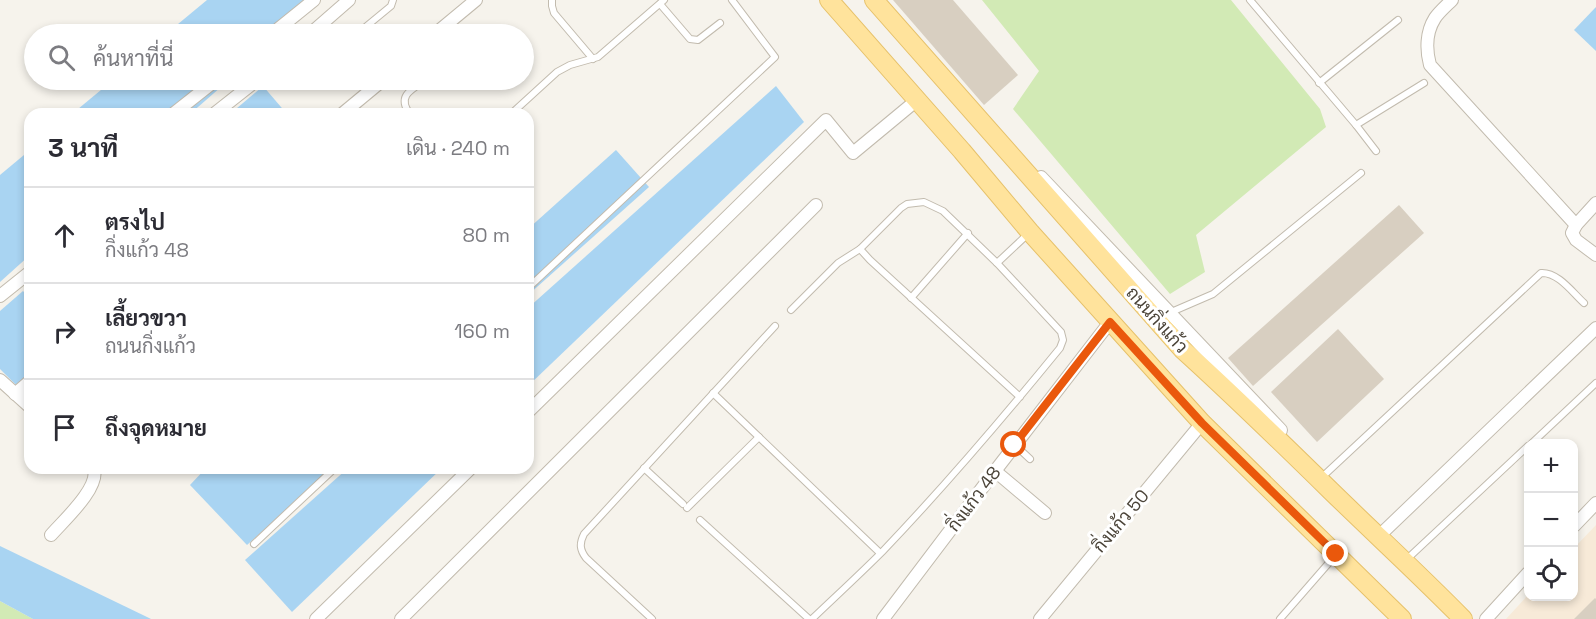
<!DOCTYPE html>
<html lang="th">
<head>
<meta charset="utf-8">
<style>
  body { margin:0; font-family:"Space Grotesk",Sarabun,sans-serif; background:#f2f2f3; color:#2b2b33 }
  .controls { position:absolute; right:18px; bottom:18px; display:grid; overflow:hidden; border-radius:12px; box-shadow:0 3px 9px #0003 }
  .controls button { width:54px; height:54px; display:grid; place-items:center; padding:0; border:0; border-bottom:2px solid #e1e1e2; background:#fff; color:#2b2b33; font:30px sans-serif }
  .stop { position:absolute; width:18px; height:18px; margin:-14px; border:4px solid #ea580c; border-radius:50%; background:#fff }
  .stop.end { background:#ea580c; border-color:#fff; box-shadow:0 2px 6px #0008 }
  .list { margin:0; padding:0; list-style:none }
  h2 { display:flex; justify-content:space-between; align-items:center; height:78px; margin:0; padding:0 24px; font-size:26px }
  h2 small { font-size:20px; font-weight:400; color:#7c7c81 }
  .list li { display:grid; grid-template-columns:39px 1fr auto; gap:18px; align-items:center; box-sizing:border-box; height:96px; padding:0 24px; border-top:2px solid #e1e1e2 }
  .list b { display:block; font-size:22px; white-space:nowrap }
  .list p { margin:0; font-size:20px; white-space:nowrap; color:#7c7c81 }
  .list em { font-size:20px; font-style:normal; color:#7c7c81 }
  .icon { flex:none; width:33px; height:33px; fill:none; stroke:currentColor; stroke-width:2; stroke-linecap:round; stroke-linejoin:round }
  .map { position:relative; flex:none; width:1596px; height:619px; overflow:hidden }
  .search { position:absolute; background:#fff; box-shadow:0 3px 9px #0003; left:24px; top:24px; width:510px; height:66px; display:flex; align-items:center; gap:15px; box-sizing:border-box; padding:0 21px; border-radius:33px; color:#7c7c81; font-size:22px }
  .panel { position:absolute; background:#fff; box-shadow:0 3px 9px #0003; left:24px; top:108px; width:510px; height:366px; border-radius:18px }
  .map>svg:first-child { display:block }
</style>
</head>
<body>
<div class="map">
<svg width="1596" height="619" viewBox="0 0 1596 619">
  <rect width="100%" height="100%" fill="#f6f3ec"/>
  <polygon fill="#f7ead8" points="1596,525 1596,619 1506,619 1528,595 1574,596 1574,548"/>
  <g fill="#d2eab5">
    <polygon points="982,0 1231,0 1320,109 1326,127 1196,235 1205,272 1170,294 1013,109 1039,71"/>
    <polygon points="0,601 33,619 0,619"/>
  </g>
  <g fill="#a9d4f2">
    <polygon points="207,0 319,0 280,34 166,34"/>
    <polygon points="1596,7 1596,51 1574,30"/>
    <polygon points="113,80 229,80 190,114 72,114"/>
    <polygon points="263,86 287,114 230,114"/>
    <polygon points="776,86 804,122 528,386 528,308"/>
    <polygon points="30,150 30,255 0,282 0,175"/>
    <polygon points="616,150 649,187 528,295 528,229"/>
    <polygon points="23,291 30,299 30,394 27,396 0,369 0,311"/>
    <polygon points="206,468 334,468 247,545 190,485"/>
    <polygon points="348,468 442,468 292,612 245,560"/>
    <polygon points="0,546 147,617 151,619 33,619 0,601"/>
  </g>
  <g fill="#d8cfc1">
    <polygon points="893,0 953,0 1018,75 984,105"/>
    <polygon points="1399,205 1424,233 1253,386 1228,358"/>
    <polygon points="1338,329 1384,379 1317,442 1271,392"/>
    <polygon points="1595,598 1596,599 1596,619 1574,619"/>
  </g>
  <g fill="none" stroke-linecap="round" stroke-linejoin="round">
    <defs>
      <g id="service">
        <polyline points="552,0 552,6 554,13 593,59"/>
        <polyline points="1250,0 1356,125 1376,151"/>
        <polyline points="660,4 690,39 698,40 720,23"/>
        <polyline points="357,34 391,6 393,0"/>
        <polyline points="488,34 492,32"/>
        <polyline points="1319,83 1398,20"/>
        <path d="M410 114C396 96 412 89 426 80"/>
        <polyline points="511,114 557,72 570,65 598,57 664,0"/>
        <polyline points="1356,125 1424,83"/>
        <polyline points="997,263 1029,233"/>
        <polyline points="528,288 775,57 732,0"/>
        <polyline points="911,298 968,233"/>
        <polyline points="791,310 838,263 860,249"/>
        <polyline points="1169,313 1213,294 1361,173"/>
        <polyline points="713,393 880,553"/>
        <polyline points="1531,444 1596,383"/>
        <polyline points="1015,445 1030,459"/>
        <polyline points="644,468 683,504"/>
        <path d="M1320 479 1541 273C1558 272 1572 292 1584 303"/>
        <polyline points="687,508 759,437"/>
        <polyline points="700,520 809,619"/>
        <polyline points="254,544 335,468"/>
        <polyline points="1406,560 1528,446"/>
        <path d="M652 619 586 558C580 550 579 544 584 534L775 326"/>
        <path d="M812 619C835 597 859 575 882 552 944 487 1003 418 1060 348L1063 340 1061 332 997 263 943 211 924 202 907 204 901 208 860 249 870 260 1020 397"/>
        <polyline points="1280,619 1334,557"/>
      </g>
      <g id="minor">
        <path d="M1452 0C1446 6 1439 12 1435 18 1426 32 1426 50 1430 65L1576 225"/>
        <polyline points="272,34 314,0"/>
        <polyline points="310,34 349,0"/>
        <polyline points="435,34 476,0"/>
        <polyline points="173,114 216,80"/>
        <polyline points="214,114 257,80"/>
        <polyline points="342,114 383,80"/>
        <polyline points="1041,177 1281,430"/>
        <polyline points="1596,203 1576,225 1572,233 1576,240 1596,255"/>
        <polyline points="0,296 30,272"/>
        <polyline points="0,380 30,407"/>
        <polyline points="15,394 30,381"/>
        <polyline points="528,412 826,120 853,153 917,100"/>
        <polyline points="995,471 1045,513"/>
        <polyline points="1574,526 1596,503"/>
        <polyline points="1374,531 1379,536 1596,328"/>
        <path d="M51 535C64 520 100 488 94 468"/>
        <polyline points="316,619 471,468"/>
        <polyline points="401,619 816,205"/>
        <polyline points="883,619 995,471 1110,322"/>
        <polyline points="1040,619 1202,423"/>
        <polyline points="1486,619 1528,573"/>
      </g>
      <g id="primary">
        <polyline points="829,0 962,151 1030,232 1202,423 1402,619"/>
        <path d="M874 0 1182 349C1233 395 1282 443 1331 491 1375 534 1420 575 1463 619"/>
      </g>
    </defs>
    <use href="#service" stroke="#c2bbae" stroke-width="8"/>
    <use href="#minor" stroke="#c2bbae" stroke-width="14"/>
    <use href="#primary" stroke="#e6c16a" stroke-width="20"/>
    <use href="#service" stroke="#fff" stroke-width="6"/>
    <use href="#minor" stroke="#fff" stroke-width="12"/>
    <use href="#primary" stroke="#ffe39c" stroke-width="18"/>
  </g>
  <g fill="none" stroke-linecap="round" stroke-linejoin="round">
    <polyline stroke="#ea580c" stroke-width="8" points="1014,445 1110,322 1202,423 1336,554"/>
  </g>
  <g text-anchor="middle" stroke-width="6" stroke-linejoin="round" paint-order="stroke">
    <g font-size="18" fill="#4b4439" stroke="#fff">
      <text transform="translate(1157 320) rotate(48)" y="6">ถนนกิ่งแก้ว</text>
      <text transform="translate(974 499) rotate(-53)" y="6">กิ่งแก้ว 48</text>
      <text transform="translate(1121 521) rotate(-50)" y="6">กิ่งแก้ว 50</text>
    </g>
  </g>
</svg>
<div class="controls">
<button>+</button>
<button>−</button>
<button><svg class="icon" aria-label="locate" viewBox="0 0 24 24"><circle cx="12" cy="12" r="6"/><path d="M12 2v4M12 18v4M2 12h4M18 12h4"/></svg></button>
</div>
<div class="stop" style="left:1014px;top:445px"></div>
<div class="stop end" style="left:1336px;top:554px"></div>
<div class="search"><svg class="icon" aria-label="search" viewBox="0 0 24 24"><circle cx="10" cy="10" r="6"/><path d="M15 15l6 6"/></svg>ค้นหาที่นี่</div>
<section class="panel">
<h2>3 นาที<small>เดิน · 240 m</small></h2>
<ul class="list">
<li><svg class="icon" aria-label="ahead" viewBox="0 0 24 24"><path d="M12 20V5M6 11l6-6 6 6"/></svg><div><b>ตรงไป</b><p>กิ่งแก้ว 48</p></div><em>80 m</em></li>
<li><svg class="icon" aria-label="right" viewBox="0 0 24 24"><path d="M7 20v-9h11M14 6l5 5-5 5"/></svg><div><b>เลี้ยวขวา</b><p>ถนนกิ่งแก้ว</p></div><em>160 m</em></li>
<li><svg class="icon" aria-label="arrive" viewBox="0 0 24 24"><path d="M6 21V4h12l-3 4 3 4H6"/></svg><div><b>ถึงจุดหมาย</b></div></li>
</ul>
</section>
</div>
</body>
</html>
